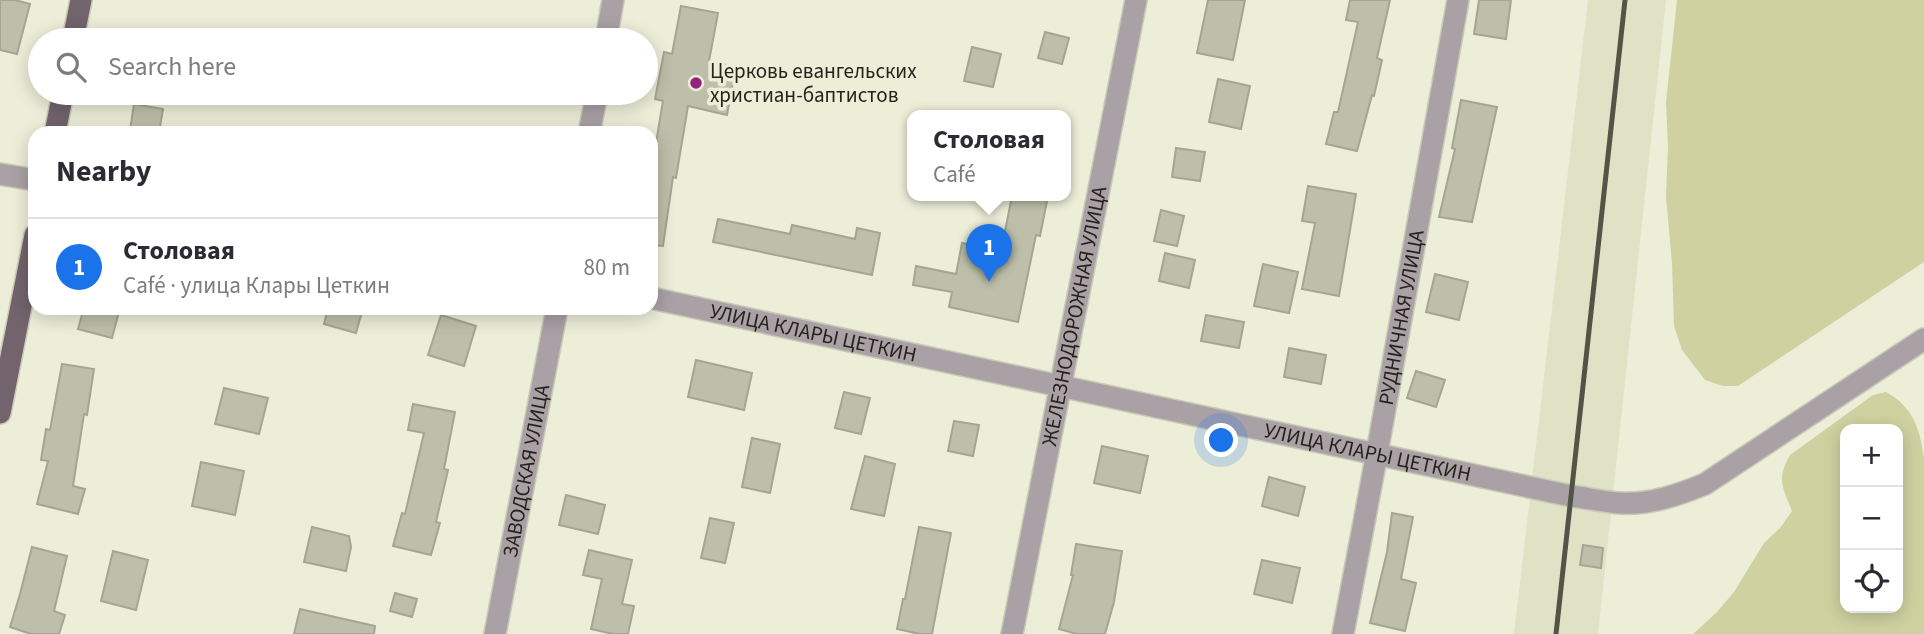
<!DOCTYPE html>
<html lang="en">
<head>
<meta charset="utf-8">
<style>
  body { margin:0; font-family:"Source Sans 3",sans-serif; background:#f2f2f3; color:#2b2b33 }
  .controls { position:absolute; right:21px; bottom:21px; display:grid; overflow:hidden; border-radius:14px; box-shadow:0 4px 18px #0003 }
  .controls button { width:63px; height:63px; display:grid; place-items:center; padding:0; border:0; border-bottom:2px solid #e1e1e2; background:#fff; color:#2b2b33; font:35px sans-serif }
  .you { position:absolute; left:1222px; top:441px; width:24px; height:24px; margin:-18px; border:5px solid #fff; border-radius:50%; background:#1a73e8; box-shadow:0 0 0 10px #1a73e833 }
  .badge { display:grid; place-items:center; width:46px; height:46px; border-radius:50%; background:#1a73e8; color:#fff; font-size:23px; font-weight:700 }
  .pin { position:absolute; translate:-50% -58px; filter:drop-shadow(0 2px 4px #0008) }
  .pin::after { content:''; position:absolute; top:37px; width:24px; height:21px; background:inherit; clip-path:polygon(0 0,100% 0,50% 100%) }
  .popup { position:absolute; left:907px; top:110px; width:164px; height:91px; box-sizing:border-box; display:grid; place-content:center; border-radius:14px; background:#fff; filter:drop-shadow(0 2px 5px #0005); font-size:23px; white-space:nowrap; color:#7c7c81 }
  .popup b { font-size:26px; color:#2b2b33 }
  .popup::after { content:''; position:absolute; left:50%; top:100%; margin-left:-14px; border:14px solid transparent; border-top-color:#fff }
  .list { margin:0; padding:0; list-style:none }
  h2 { display:flex; justify-content:space-between; align-items:center; height:91px; margin:0; padding:0 28px; font-size:30px }
  h2 small { font-size:23px; font-weight:400; color:#7c7c81 }
  .list li { display:grid; grid-template-columns:46px 1fr auto; gap:21px; align-items:center; box-sizing:border-box; height:98px; padding:0 28px; border-top:2px solid #e1e1e2 }
  .list b { display:block; font-size:26px; white-space:nowrap }
  .list p { margin:0; font-size:23px; white-space:nowrap; color:#7c7c81 }
  .list em { font-size:23px; font-style:normal; color:#7c7c81 }
  .icon { flex:none; width:38px; height:38px; fill:none; stroke:currentColor; stroke-width:2; stroke-linecap:round; stroke-linejoin:round }
  .map { position:relative; flex:none; width:1924px; height:634px; overflow:hidden }
  .search { position:absolute; background:#fff; box-shadow:0 4px 18px #0003; left:28px; top:28px; width:630px; height:77px; display:flex; align-items:center; gap:18px; box-sizing:border-box; padding:0 24px; border-radius:38px; color:#7c7c81; font-size:26px }
  .panel { position:absolute; background:#fff; box-shadow:0 4px 18px #0003; left:28px; top:126px; width:630px; height:189px; border-radius:21px }
  .map>svg:first-child { display:block }
</style>
</head>
<body>
<div class="map">
<svg width="1924" height="634" viewBox="0 0 1924 634">
  <rect width="100%" height="100%" fill="#eceed8"/>
  <polygon fill="#e0e2c6" points="1588,0 1666,0 1598,634 1514,634"/>
  <g fill="#cfd2a0" fill-rule="evenodd">
    <polygon points="1677,0 1924,0 1924,262 1738,386 1723,386 1705,380 1682,350 1674,326 1672,263 1666,196 1668,146 1666,102"/>
    <path d="M1886 392C1913 407 1920 428 1924 458V634H1693L1717 612 1734 592 1764 543 1780 528 1792 511C1783 488 1776 479 1790 455L1873 395ZM1845 429H1898V608H1845Z"/>
  </g>
  <g fill="#bebfaa" stroke="#a4a691" stroke-width="2">
    <polygon points="0,0 15,0 30,4 17,54 0,50"/>
    <polygon points="1208,0 1245,0 1233,60 1197,53"/>
    <polygon points="1350,0 1390,0 1377,58 1382,60 1374,96 1372,95 1357,151 1326,144 1334,112 1338,112 1358,22 1346,20"/>
    <polygon points="1479,0 1511,0 1506,39 1474,34"/>
    <polygon points="681,6 718,13 709,61 736,67 727,115 688,106 676,178 673,177 663,246 651,245 651,172 663,101 655,99 664,52 672,54"/>
    <polygon points="1045,32 1069,38 1062,64 1038,58"/>
    <polygon points="972,47 1001,54 993,87 964,81"/>
    <polygon points="1218,79 1250,86 1241,129 1209,122"/>
    <polygon points="1461,100 1497,107 1472,222 1439,217 1455,149 1452,148"/>
    <polygon points="134,104 163,109 159,133 130,130"/>
    <polygon points="1176,148 1205,152 1200,181 1172,177"/>
    <polygon points="1308,186 1356,194 1339,296 1302,289 1315,223 1302,221"/>
    <polygon points="1012,196 1048,196 1040,236 1036,235 1018,322 949,307 952,292 913,285 916,266 956,274 962,243 1001,251"/>
    <polygon points="1161,210 1184,216 1177,246 1154,241"/>
    <polygon points="718,219 790,234 792,225 855,239 857,228 880,233 872,275 713,242"/>
    <polygon points="1165,253 1195,260 1189,288 1159,281"/>
    <polygon points="1263,264 1298,272 1289,313 1254,306"/>
    <polygon points="1435,274 1468,282 1459,320 1426,312"/>
    <polygon points="84,308 120,308 112,338 78,329"/>
    <polygon points="328,308 363,308 356,333 324,324"/>
    <polygon points="441,315 476,326 464,366 428,355"/>
    <polygon points="1206,315 1244,322 1239,348 1201,341"/>
    <polygon points="1289,348 1326,355 1321,384 1284,377"/>
    <polygon points="696,360 752,373 744,410 688,397"/>
    <polygon points="62,364 94,369 87,415 84,414 73,486 85,489 78,514 37,504 48,461 41,460 46,429 50,430"/>
    <polygon points="1416,371 1445,380 1436,407 1407,398"/>
    <polygon points="224,388 268,398 259,434 215,424"/>
    <polygon points="844,392 870,398 861,434 835,428"/>
    <polygon points="413,404 455,412 444,469 448,470 436,522 440,523 431,555 393,546 402,513 405,514 424,433 408,430"/>
    <polygon points="954,421 979,425 973,456 948,451"/>
    <polygon points="752,438 780,444 770,493 742,487"/>
    <polygon points="1102,446 1148,456 1140,493 1094,483"/>
    <polygon points="865,456 895,464 884,516 851,509"/>
    <polygon points="201,462 244,471 235,515 192,506"/>
    <polygon points="1269,477 1305,487 1298,516 1262,506"/>
    <polygon points="566,495 605,505 598,534 559,525"/>
    <polygon points="1392,513 1413,517 1401,579 1416,583 1405,631 1370,623 1387,552"/>
    <polygon points="710,518 734,523 725,563 701,558"/>
    <polygon points="312,527 349,536 351,547 346,571 304,562"/>
    <polygon points="919,527 951,533 932,634 920,634 897,629 903,599 905,599"/>
    <polygon points="1076,544 1122,551 1114,602 1105,634 1077,634 1059,629 1073,575 1071,575"/>
    <polygon points="1583,545 1603,548 1601,568 1580,565"/>
    <polygon points="32,547 67,556 54,611 65,615 59,634 31,634 10,627 20,594"/>
    <polygon points="589,550 632,560 622,604 634,606 628,634 613,634 591,629 602,579 583,575"/>
    <polygon points="113,551 148,560 136,610 101,601"/>
    <polygon points="1262,560 1300,568 1292,603 1254,594"/>
    <polygon points="395,593 417,599 412,617 390,611"/>
    <polygon points="300,609 375,626 374,634 294,634"/>
  </g>
  <g fill="none" stroke-linecap="round" stroke-linejoin="round">
    <defs>
      <g id="minor">
        <polyline points="606,40 613,0"/>
        <polyline points="589,133 597,93"/>
        <polyline points="0,174 35,180"/>
        <path id="s1" d="M651 298 1571 496C1587 498 1604 502 1620 503 1650 505 1678 495 1705 484L1924 339"/>
        <path id="s2" d="M495 634 557 308"/>
        <path id="s3" d="M1012 634 1136 0"/>
        <path id="s4" d="M1343 634 1377 453 1458 0"/>
      </g>
      <g id="major">
        <polyline points="73,40 81,0"/>
        <polyline points="55,133 63,93"/>
        <polyline points="0,413 35,235"/>
      </g>
    </defs>
    <use href="#minor" stroke="#c8cab6" stroke-width="24"/>
    <use href="#major" stroke="#c8cab6" stroke-width="24"/>
    <use href="#minor" stroke="#aaa1a7" stroke-width="21"/>
    <use href="#major" stroke="#72636d" stroke-width="21"/>
    <polyline stroke="#535448" stroke-width="5" points="1556,634 1625,0"/>
  </g>
  <circle fill="#95217e" stroke="#eceed8" stroke-width="2.5" cx="696" cy="83" r="7"/>
  <g text-anchor="middle" stroke-width="7" stroke-linejoin="round" paint-order="stroke">
    <g font-size="21" fill="#24241c" stroke="#eceed8" text-anchor="start">
      <text x="710" y="78">Церковь евангельских<tspan x="710" dy="24">христиан-баптистов</tspan></text>
    </g>
    <g font-size="21" fill="#24241c" stroke="#eceed8">
      <text dy="7" stroke="none"><textPath href="#s3" startOffset="324">ЖЕЛЕЗНОДОРОЖНАЯ УЛИЦА</textPath></text>
      <text dy="7" stroke="none"><textPath href="#s4" startOffset="322">РУДНИЧНАЯ УЛИЦА</textPath></text>
      <text dy="7" stroke="none"><textPath href="#s1" startOffset="166">УЛИЦА КЛАРЫ ЦЕТКИН</textPath></text>
      <text dy="7" stroke="none"><textPath href="#s1" startOffset="733">УЛИЦА КЛАРЫ ЦЕТКИН</textPath></text>
      <text dy="7" stroke="none"><textPath href="#s2" startOffset="166">ЗАВОДСКАЯ УЛИЦА</textPath></text>
    </g>
  </g>
</svg>
<div class="controls">
<button>+</button>
<button>−</button>
<button><svg class="icon" aria-label="locate" viewBox="0 0 24 24"><circle cx="12" cy="12" r="6"/><path d="M12 2v4M12 18v4M2 12h4M18 12h4"/></svg></button>
</div>
<div class="you"></div>
<div class="pin badge" style="left:989px;top:282px">1</div>
<div class="popup"><b>Столовая</b>Café</div>
<div class="search"><svg class="icon" aria-label="search" viewBox="0 0 24 24"><circle cx="10" cy="10" r="6"/><path d="M15 15l6 6"/></svg>Search here</div>
<section class="panel">
<h2>Nearby<small></small></h2>
<ul class="list">
<li><span class="badge">1</span><div><b>Столовая</b><p>Café · улица Клары Цеткин</p></div><em>80 m</em></li>
</ul>
</section>
</div>
</body>
</html>
